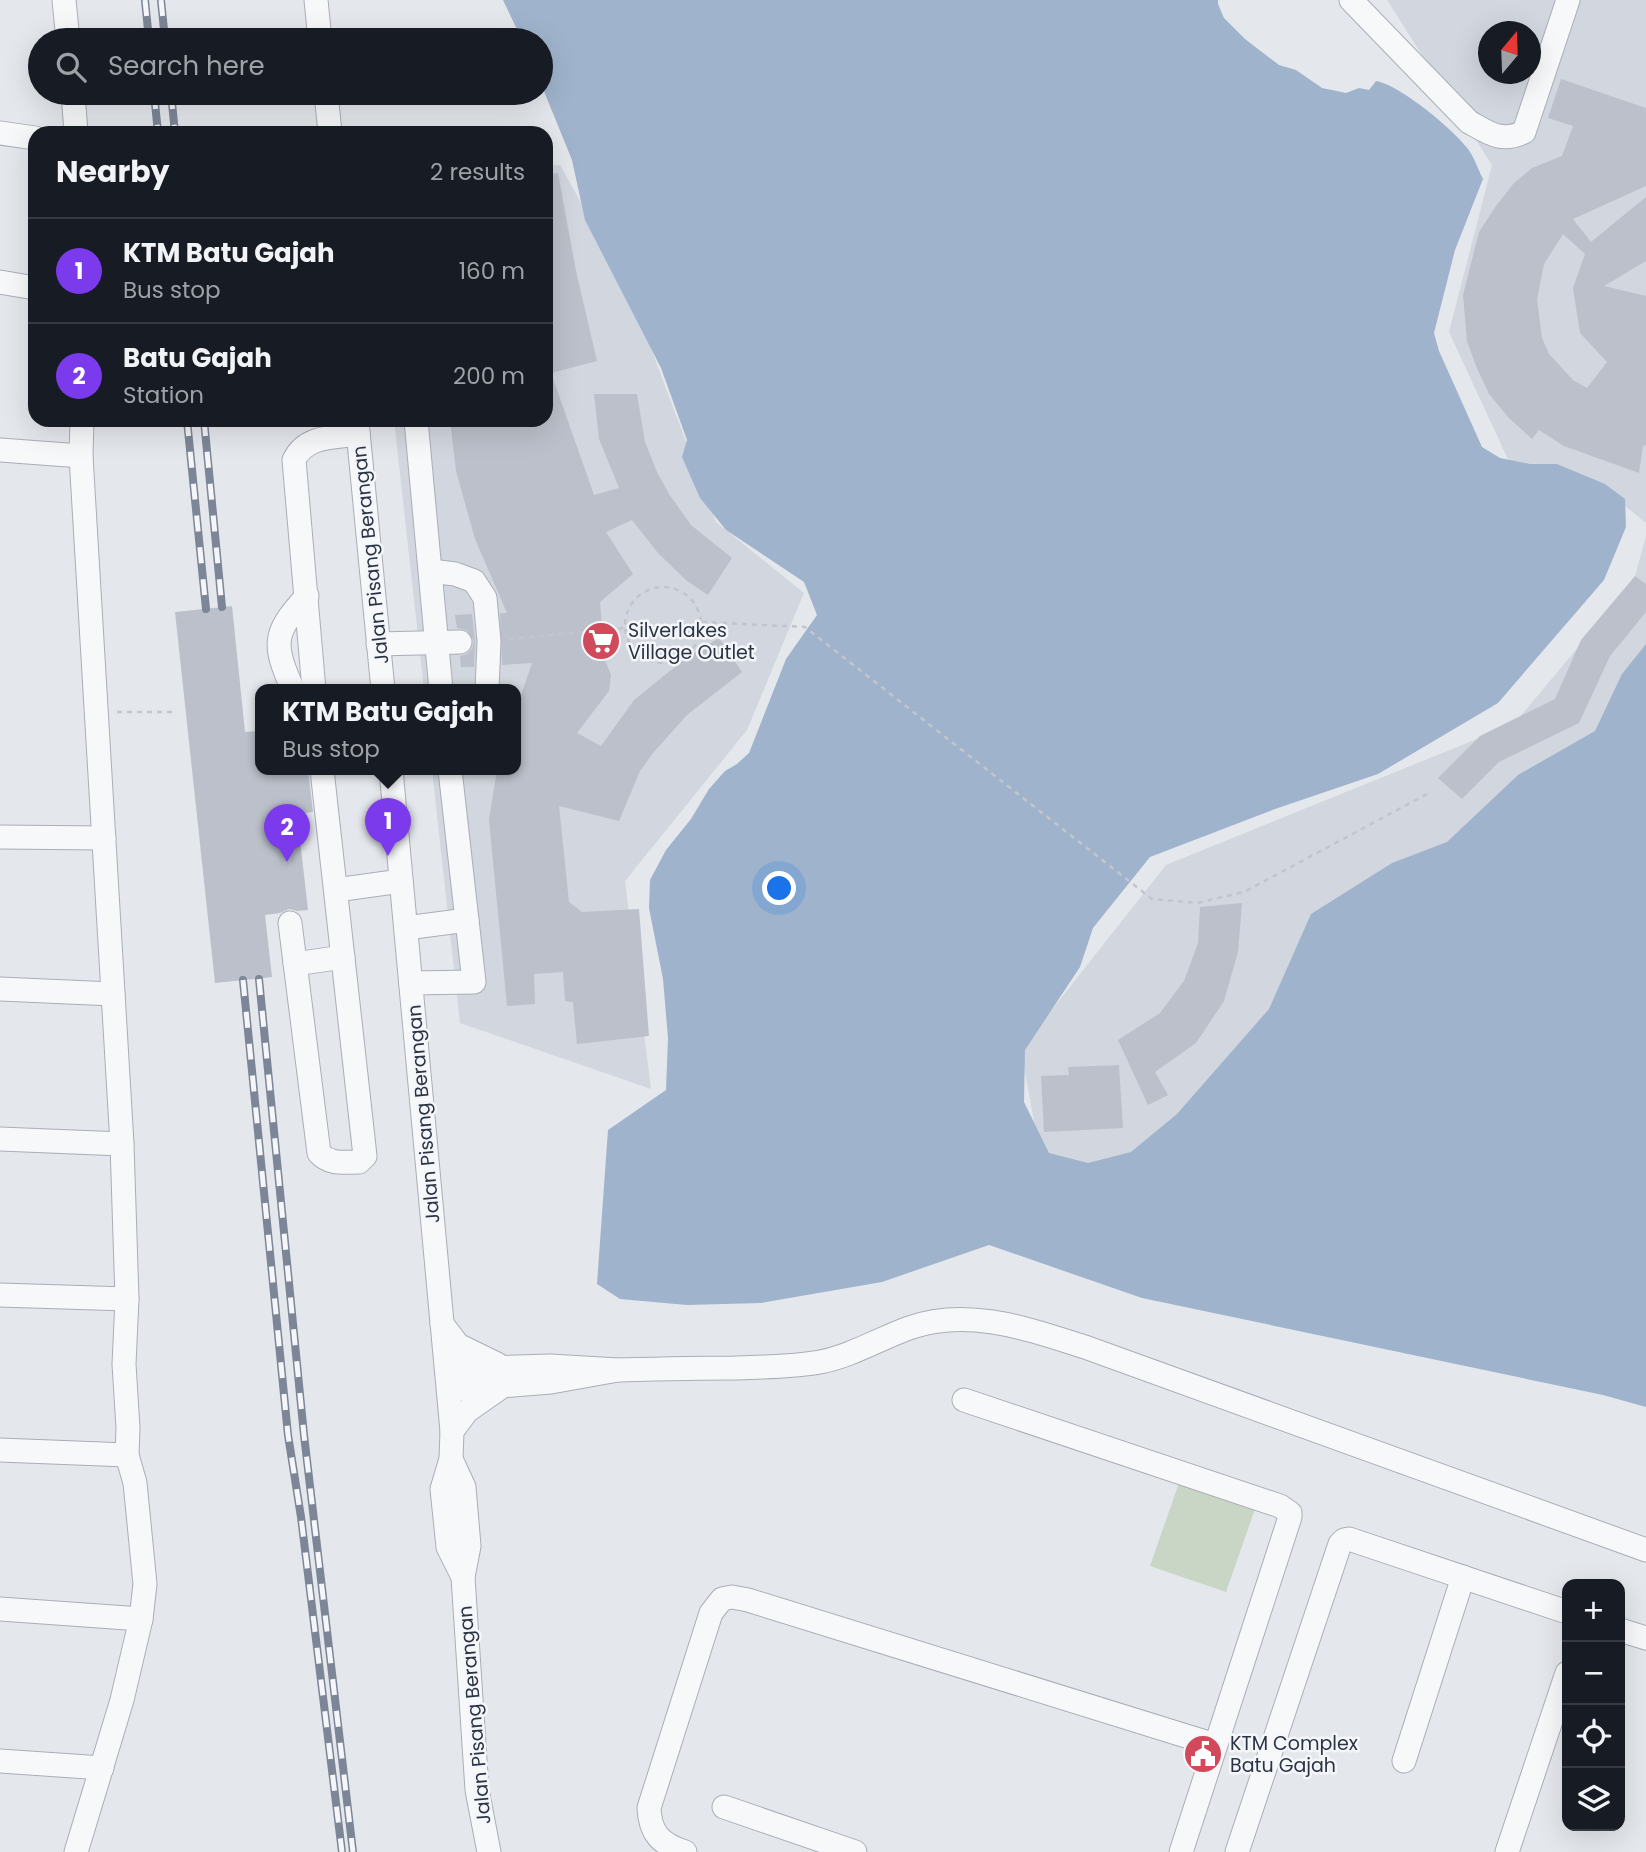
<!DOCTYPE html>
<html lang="en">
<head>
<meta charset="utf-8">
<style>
  body { margin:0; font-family:Poppins,sans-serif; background:#242831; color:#f1f3f6 }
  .controls { position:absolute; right:21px; bottom:21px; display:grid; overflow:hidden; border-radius:14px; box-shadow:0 7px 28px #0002 }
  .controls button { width:63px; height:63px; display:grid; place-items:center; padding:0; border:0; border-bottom:2px solid #363941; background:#171b24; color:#f1f3f6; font:35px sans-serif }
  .compass { position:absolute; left:1478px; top:21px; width:63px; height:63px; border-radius:50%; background:#171b24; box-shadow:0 7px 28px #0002; rotate:19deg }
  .you { position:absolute; left:780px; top:889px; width:24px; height:24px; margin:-18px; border:5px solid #fff; border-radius:50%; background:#1a73e8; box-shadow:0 0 0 10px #1a73e833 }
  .badge { display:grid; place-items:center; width:46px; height:46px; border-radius:50%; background:#7c3aed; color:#fff; font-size:23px; font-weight:700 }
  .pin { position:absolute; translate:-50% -58px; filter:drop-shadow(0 2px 4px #0008) }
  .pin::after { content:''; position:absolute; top:37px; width:24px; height:21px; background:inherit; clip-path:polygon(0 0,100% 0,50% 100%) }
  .popup { position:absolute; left:255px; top:684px; width:266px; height:91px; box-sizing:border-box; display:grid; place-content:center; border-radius:14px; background:#171b24; filter:drop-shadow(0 2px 5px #0005); font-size:23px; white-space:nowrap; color:#9ea1a6 }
  .popup b { font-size:26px; color:#f1f3f6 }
  .popup::after { content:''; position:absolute; left:50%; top:100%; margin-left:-14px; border:14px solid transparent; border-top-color:#171b24 }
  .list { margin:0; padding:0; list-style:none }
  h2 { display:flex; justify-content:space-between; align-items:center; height:91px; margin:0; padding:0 28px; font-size:30px }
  h2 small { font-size:23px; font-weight:400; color:#9ea1a6 }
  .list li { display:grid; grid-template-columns:46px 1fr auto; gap:21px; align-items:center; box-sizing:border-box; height:105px; padding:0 28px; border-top:2px solid #363941 }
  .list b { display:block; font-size:26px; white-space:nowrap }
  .list p { margin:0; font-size:23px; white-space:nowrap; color:#9ea1a6 }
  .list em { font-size:23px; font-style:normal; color:#9ea1a6 }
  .icon { flex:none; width:38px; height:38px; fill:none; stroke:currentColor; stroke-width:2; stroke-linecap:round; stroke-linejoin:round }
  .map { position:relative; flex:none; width:1646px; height:1852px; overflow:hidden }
  .search { position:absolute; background:#171b24; box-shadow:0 7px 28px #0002; left:28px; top:28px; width:525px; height:77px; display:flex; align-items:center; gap:18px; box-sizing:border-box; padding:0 24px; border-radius:38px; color:#9ea1a6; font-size:26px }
  .panel { position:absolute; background:#171b24; box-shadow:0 7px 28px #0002; left:28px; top:126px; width:525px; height:301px; border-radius:21px }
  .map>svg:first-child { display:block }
</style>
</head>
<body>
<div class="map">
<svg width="1646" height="1852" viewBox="0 0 1646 1852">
  <rect width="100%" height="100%" fill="#e4e7ec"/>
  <g fill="#d2d6de" fill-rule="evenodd">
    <path d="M1387 0H1646V523L1597 483 1512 468 1449 332 1492 165ZM1488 32H1530V74H1488Z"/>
    <polygon points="560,165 628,287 716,522 804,593 747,730 625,881 651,1089 460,1023 432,770 516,770 516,690 424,690 394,420 546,420 546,166"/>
    <polygon points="1646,536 1646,689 1275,1026 1110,1194 1040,1155 1021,1049 1166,865 1514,724 1634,580"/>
  </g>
  <polygon fill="#c9d6c5" points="1180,1480 1256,1506 1226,1592 1150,1566"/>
  <path fill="#9fb4cc" d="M503 0H1218V4L1224 18 1245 39 1279 65 1296 70 1322 88 1346 93 1359 88 1369 90 1376 81C1400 85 1453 129 1468 149 1474 157 1478 169 1483 179L1455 250 1434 333 1439 351 1482 447 1500 458 1530 464H1557L1605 484 1625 499 1626 527 1604 580 1498 703 1378 774 1275 809 1150 857 1093 928 1080 967 1025 1050 1024 1102 1049 1153 1088 1163 1131 1152 1177 1114 1269 1009 1311 914 1392 863 1447 842 1518 775 1595 731 1622 674 1646 644V1407L1603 1395 1142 1298 989 1245 882 1282 761 1303 687 1305 620 1299 597 1284 608 1130 666 1090 668 1038 663 979 649 908 650 880 666 850 691 819 709 789 725 771 737 764 749 753 786 659 817 615 804 582 726 530 700 498 682 457 687 440 661 368 585 220 572 160 541 84V40H522Z"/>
  <g fill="#bbc0ca" fill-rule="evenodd">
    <path d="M1561 79 1646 108V186L1573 219 1591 242 1646 197V261L1604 286 1646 296V445L1643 446 1639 473 1564 446 1539 430 1532 439 1509 418 1489 394 1476 366 1467 341 1463 295 1479 232 1496 206 1514 183 1532 168 1562 156 1573 126 1548 118ZM1563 234 1585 254 1573 288 1580 333 1607 362 1587 388 1573 380 1549 354 1542 338 1537 299 1544 264Z"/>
    <polygon points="558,173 576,271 597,361 551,373 594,495 619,488 599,439 594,394 637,394 645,442 657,472 669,494 691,525 732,558 708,595 687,581 658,553 632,520 606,532 633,574 600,602 605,660 611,675 609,691 577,733 601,746 634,700 686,658 719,638 742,672 687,715 653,753 640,771 619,821 559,806 569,902 582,912 639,909 649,1036 577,1044 573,1002 565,1001 563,972 534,974 535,1004 507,1006 489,820 497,770 516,770 516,710 532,663 502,665 500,613 507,613 475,539 456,471 450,420 546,420 546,175"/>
    <polygon points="1635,576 1646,584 1646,612 1610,656 1579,723 1499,762 1462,799 1438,778 1480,736 1555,699 1581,640"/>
    <polygon points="232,606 245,732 260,731 260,770 291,770 291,772 308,770 313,812 297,814 308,910 297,911 289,909 280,913 265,915 272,977 215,983 175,612"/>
    <polygon points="472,614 475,641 474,667 461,667 460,656 467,654 472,649 474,641 467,630 457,628 455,615"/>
    <polygon points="1242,903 1238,952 1224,1001 1196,1043 1155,1072 1168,1095 1148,1105 1118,1040 1160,1013 1184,981 1198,943 1200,907"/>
    <polygon points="1119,1065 1123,1128 1044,1132 1041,1076 1069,1075 1068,1067"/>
  </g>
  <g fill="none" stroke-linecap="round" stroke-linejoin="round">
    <defs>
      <g id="minor">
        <polyline points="64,0 68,40"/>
        <polyline points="316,0 320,40"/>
        <path d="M1351 0 1469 122C1489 133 1501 143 1524 132L1568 0"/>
        <polyline points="73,93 76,133"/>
        <polyline points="326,93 330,133"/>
        <polyline points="0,133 35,138"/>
        <polyline points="0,282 35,288"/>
        <polyline points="416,420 441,690"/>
        <polyline points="357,421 383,690"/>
        <polyline points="0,450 81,456"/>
        <polyline points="431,571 455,574 474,581 485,598 489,641 487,690"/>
        <polyline points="378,644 460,642"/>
        <path d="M293 690C273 644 272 634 307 596"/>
        <path d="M314 690 294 460C306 435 333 438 358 434"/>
        <polyline points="391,770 452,1431 451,1459 442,1489 448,1547 463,1577"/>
        <polyline points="0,837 104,838"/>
        <polyline points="336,890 401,881"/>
        <path d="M290 923 319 1153C330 1165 344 1162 359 1162L365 1156 322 770"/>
        <polyline points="406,928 467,920"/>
        <polyline points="295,964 343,957"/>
        <polyline points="411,983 474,982 450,770"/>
        <polyline points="0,989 113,994"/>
        <polyline points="0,1139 122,1144"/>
        <polyline points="0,1295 127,1299"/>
        <polyline points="442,1324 458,1345 497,1364"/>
        <polyline points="447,1369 550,1366 618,1370 551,1382 449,1390"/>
        <path d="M618 1370C657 1369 696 1368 735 1368 763 1367 792 1367 820 1362 851 1356 879 1339 909 1328 968 1307 1028 1329 1085 1347L1646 1550"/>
        <polyline points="964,1400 1280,1506 1290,1513 1290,1517 1181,1852"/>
        <polyline points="452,1431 467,1411 500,1388"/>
        <polyline points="0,1450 127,1455"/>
        <polyline points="451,1459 464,1487 469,1546 463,1577 477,1790 489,1852"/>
        <polyline points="0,1609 141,1619"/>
        <polyline points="1620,1630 1646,1638"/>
        <polyline points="0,1761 102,1768"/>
        <polyline points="1404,1761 1463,1577"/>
        <polyline points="724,1807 855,1852"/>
        <polyline points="76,1852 122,1700 141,1619 145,1584 135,1483 127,1455 128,1428 124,1364 127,1299 122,1144 81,456 82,420"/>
        <path d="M685 1852C661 1844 650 1834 649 1808L711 1613 722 1599 732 1597 748 1600 1215 1745"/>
        <polyline points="1237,1852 1340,1544 1344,1540 1349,1539 1567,1612"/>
        <polyline points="1507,1852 1567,1673"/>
      </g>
    </defs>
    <use href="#minor" stroke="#a9aeb7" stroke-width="25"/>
    <g stroke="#c2c5cb" stroke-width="2.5" stroke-dasharray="5 5" stroke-linecap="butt">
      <circle cx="663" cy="625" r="38"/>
      <polyline points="702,622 805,627 1152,899 1197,903 1244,892 1427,794"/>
      <polyline points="509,639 624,628"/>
      <polyline points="117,712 175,712"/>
    </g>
    <use href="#minor" stroke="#f7f8fa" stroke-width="23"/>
    <defs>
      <g id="rail">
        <polyline points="145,0 149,40"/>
        <polyline points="161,0 165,40"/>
        <polyline points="154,93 158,133"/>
        <polyline points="171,93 175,133"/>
        <polyline points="187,420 206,609"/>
        <polyline points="204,420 222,607"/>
        <polyline points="259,979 304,1435 353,1852"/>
        <polyline points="243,980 288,1435 301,1517 342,1852"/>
      </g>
    </defs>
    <use href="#rail" stroke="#7d8696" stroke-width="8"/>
    <use href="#rail" stroke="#f4f6f9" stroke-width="5" stroke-dasharray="16" stroke-linecap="butt"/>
  </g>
  <defs>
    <symbol id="supermarket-disc" viewBox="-11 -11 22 22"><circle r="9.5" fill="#d1495b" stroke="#f4f6f9"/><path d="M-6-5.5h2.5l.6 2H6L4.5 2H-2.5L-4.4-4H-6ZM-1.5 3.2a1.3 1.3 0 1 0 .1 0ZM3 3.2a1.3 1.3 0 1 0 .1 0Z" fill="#fff"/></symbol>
    <symbol id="civic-disc" viewBox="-11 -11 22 22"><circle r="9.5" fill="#d1495b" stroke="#f4f6f9"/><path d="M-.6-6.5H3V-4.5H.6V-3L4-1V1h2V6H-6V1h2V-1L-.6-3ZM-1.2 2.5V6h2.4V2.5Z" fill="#fff"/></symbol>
  </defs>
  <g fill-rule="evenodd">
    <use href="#supermarket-disc" x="579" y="619" width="44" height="44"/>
    <use href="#civic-disc" x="1181" y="1732" width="44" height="44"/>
  </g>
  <g text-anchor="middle" stroke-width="5" stroke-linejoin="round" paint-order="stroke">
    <g font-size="19" fill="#2b3445" stroke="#f4f6f9">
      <text transform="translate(370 555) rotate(-96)" y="7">Jalan Pisang Berangan</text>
      <text transform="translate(423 1114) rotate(-95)" y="7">Jalan Pisang Berangan</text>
      <text transform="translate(474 1715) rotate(-95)" y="7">Jalan Pisang Berangan</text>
    </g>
    <g font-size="19" fill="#2b3445" stroke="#f4f6f9" text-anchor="start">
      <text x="628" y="637">Silverlakes<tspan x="628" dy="22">Village Outlet</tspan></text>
      <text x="1230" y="1750">KTM Complex<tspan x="1230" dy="22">Batu Gajah</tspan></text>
    </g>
  </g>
</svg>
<div class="controls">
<button>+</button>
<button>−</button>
<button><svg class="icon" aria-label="locate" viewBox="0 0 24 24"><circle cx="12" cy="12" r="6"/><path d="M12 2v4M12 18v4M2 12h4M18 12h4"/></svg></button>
<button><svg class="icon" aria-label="layers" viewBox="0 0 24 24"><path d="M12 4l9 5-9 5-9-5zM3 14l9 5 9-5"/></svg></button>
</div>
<svg class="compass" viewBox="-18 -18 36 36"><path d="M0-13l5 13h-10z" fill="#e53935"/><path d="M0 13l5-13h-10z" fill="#9ea1a6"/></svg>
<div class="you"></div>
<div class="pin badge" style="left:388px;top:856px">1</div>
<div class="popup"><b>KTM Batu Gajah</b>Bus stop</div>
<div class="pin badge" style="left:287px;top:862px">2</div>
<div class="search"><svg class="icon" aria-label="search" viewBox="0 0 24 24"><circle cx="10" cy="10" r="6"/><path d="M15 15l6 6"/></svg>Search here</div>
<section class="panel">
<h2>Nearby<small>2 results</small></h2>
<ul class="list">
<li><span class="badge">1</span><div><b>KTM Batu Gajah</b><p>Bus stop</p></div><em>160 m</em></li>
<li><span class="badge">2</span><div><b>Batu Gajah</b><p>Station</p></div><em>200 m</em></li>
</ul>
</section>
</div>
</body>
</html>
